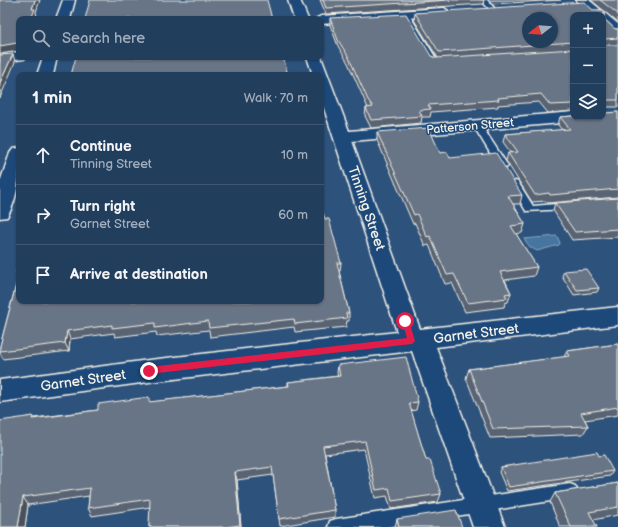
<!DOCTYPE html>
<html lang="en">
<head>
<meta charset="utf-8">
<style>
  body { margin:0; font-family:"Balsamiq Sans",sans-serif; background:#2e4966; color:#f1f3f6 }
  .controls { position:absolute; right:12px; top:12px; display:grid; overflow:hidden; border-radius:8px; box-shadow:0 1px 3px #0004 }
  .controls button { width:36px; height:36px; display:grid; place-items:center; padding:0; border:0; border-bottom:1px solid #3f5772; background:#223e5d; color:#f1f3f6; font:20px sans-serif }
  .compass { position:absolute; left:522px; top:12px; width:36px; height:36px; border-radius:50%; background:#223e5d; box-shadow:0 1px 3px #0004; rotate:253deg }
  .stop { position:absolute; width:12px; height:12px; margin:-9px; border:3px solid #e11d48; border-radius:50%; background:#fff }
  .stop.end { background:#e11d48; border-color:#fff; box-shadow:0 1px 4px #0008 }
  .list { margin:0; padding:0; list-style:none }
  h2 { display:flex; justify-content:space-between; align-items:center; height:52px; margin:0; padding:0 16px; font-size:17px }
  h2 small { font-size:13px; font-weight:400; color:#a2aebc }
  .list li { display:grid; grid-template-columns:26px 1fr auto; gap:12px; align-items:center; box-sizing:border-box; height:60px; padding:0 16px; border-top:1px solid #3f5772 }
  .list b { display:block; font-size:15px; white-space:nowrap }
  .list p { margin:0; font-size:13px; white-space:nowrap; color:#a2aebc }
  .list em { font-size:13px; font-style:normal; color:#a2aebc }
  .icon { flex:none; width:22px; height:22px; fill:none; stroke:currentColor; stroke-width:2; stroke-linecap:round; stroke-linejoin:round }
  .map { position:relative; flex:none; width:618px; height:527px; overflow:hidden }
  .search { position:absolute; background:#223e5d; box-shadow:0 1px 3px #0004; left:16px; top:16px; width:308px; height:44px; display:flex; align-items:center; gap:10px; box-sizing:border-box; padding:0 14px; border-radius:8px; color:#a2aebc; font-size:15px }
  .panel { position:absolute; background:#223e5d; box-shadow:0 1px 3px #0004; left:16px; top:72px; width:308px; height:232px; border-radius:8px }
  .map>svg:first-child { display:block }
</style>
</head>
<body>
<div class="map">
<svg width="618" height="527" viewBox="0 0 618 527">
  <rect width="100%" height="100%" fill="#2d527c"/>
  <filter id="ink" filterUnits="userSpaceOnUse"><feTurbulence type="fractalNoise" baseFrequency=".025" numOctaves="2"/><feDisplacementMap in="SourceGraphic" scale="8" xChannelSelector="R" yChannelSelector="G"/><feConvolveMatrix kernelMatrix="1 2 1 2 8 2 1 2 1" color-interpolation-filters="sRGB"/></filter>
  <g filter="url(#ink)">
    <polygon fill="#4474a0" stroke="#8aa6bd" points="557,236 560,243 559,245 537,251 530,247 524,239"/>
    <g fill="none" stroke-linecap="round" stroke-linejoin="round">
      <defs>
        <g id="service">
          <polygon points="481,0 487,0 495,9 494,10 490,10"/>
          <polygon points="404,13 408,13 437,60 446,60 446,64 432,64 403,14"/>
          <polygon points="477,122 480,123 508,166 506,168 503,169 498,166 473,125"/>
          <polygon points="515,181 518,182 533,206 568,203 573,206 568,209 526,211 510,184"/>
          <polygon points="570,484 575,486 578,491 575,496 570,498 386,527 328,527 330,521 336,519"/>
        </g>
        <g id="minor">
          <polygon points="63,0 75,0 70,19 56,19"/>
          <polygon points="288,0 300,0 308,19 294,19"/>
          <polygon points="444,8 450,12 449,15 321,24 321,19 315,19 321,16"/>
          <polygon points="19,52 19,57 26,57 24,59 0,62 0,54"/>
          <polygon points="43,57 57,57 53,75 37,75"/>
          <polygon points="307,57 321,57 349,131 573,112 573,117 581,117 579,121 573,122 352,141 420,329 618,307 618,325 436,347 505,527 473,527 412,351 149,382 0,402 0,380 149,360 397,332 321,99 321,75 313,75"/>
          <path d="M19 148C19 171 20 196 7 217L0 218V182L10 153 13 149Z"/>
        </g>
        <polygon id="tertiary" points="576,0 589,0 618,24 618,35 613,34 603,25 603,15 591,15"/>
      </defs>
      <use href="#service" stroke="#f4f1e8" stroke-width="3"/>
      <use href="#minor" stroke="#f4f1e8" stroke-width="3"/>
      <use href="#tertiary" stroke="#f4f1e8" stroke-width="3"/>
      <use href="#service" fill="#1f4a7a" fill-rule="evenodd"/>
      <use href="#minor" fill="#1f4a7a" fill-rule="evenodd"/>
      <use href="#tertiary" fill="#1f4a7a" fill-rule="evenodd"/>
    </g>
    <g fill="#596473" stroke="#f4f1e8">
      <polygon points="320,0 484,0 483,4 326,14"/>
      <polygon points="489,0 561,0 492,4"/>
      <polygon points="591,0 618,0 618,23 604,11 604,19 615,29 618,29 618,107 604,107 603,111 603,15 573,15 573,111 548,113 539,102 498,105 498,107 431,112 430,117 422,117 421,123 371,128 365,116 366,108 368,108 348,63 338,46 330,25 330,18 431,56 436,58 438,58 414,20 415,13 603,10"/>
      <polygon points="618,112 618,197 548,203 546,201 532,202 506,161 508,153 511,153 503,142 505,134 562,130 558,125 560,117"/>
      <polygon points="377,132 440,153 522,195 520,204 513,204 525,224 522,233 516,234 537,267 534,276 505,280 511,293 508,302 505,303 504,307 465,312 452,283 445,284 429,245 425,246 415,223 413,224 377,140"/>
      <polygon points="618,198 618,237 572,240 553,210 555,203"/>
      <polygon points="325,219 341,263 340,271 339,271 349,313 349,321 347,321 346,327 295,332 294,327 210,337 209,330 157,336 156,332 115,337 114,333 70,339 69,351 3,359 0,353 0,346 18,277 16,272 19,262 19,301 321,301"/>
      <polygon points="564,271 599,288 597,292 574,295 562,276"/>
      <polygon points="618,344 618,415 585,420 588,426 583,434 490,438 466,378 469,369 564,357 567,351"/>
      <polygon points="338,365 418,402 416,410 411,411 426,460 441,494 438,502 391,509 387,496 375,498 364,449 325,454 335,510 335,517 280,526 273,475 237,480 241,527 149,527 150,507 92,516 88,508 89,496 28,505 25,527 0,527 33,416 34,418 98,410 151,402 288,386 288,382 338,376 337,373"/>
      <polygon points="599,456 613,471 610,476 507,491 499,472 501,467"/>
      <polygon points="618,483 618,515 593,520 597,527 560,527 550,502 555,493"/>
      <polygon points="397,519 462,527 395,527"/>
    </g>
    <g fill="#48515e" stroke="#f4f1e8">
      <polygon points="35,0 40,0 36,12 37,16 36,19 31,19 32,9"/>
      <polygon points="19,40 19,51 0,54 0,46"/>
      <polygon points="13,54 15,62 0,98 0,83"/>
      <polygon points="67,331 70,339 69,351 65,343"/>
      <polygon points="235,472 237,480 241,527 240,525"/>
      <polygon points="23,497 28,505 25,527 18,527"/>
    </g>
    <g fill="#677486" stroke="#f4f1e8" fill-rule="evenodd">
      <polygon points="0,0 35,0 32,9 35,9 31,19 19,19 19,40 17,43 0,46"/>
      <polygon points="90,0 267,0 272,19 85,19"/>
      <polygon points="323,0 450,0 326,8"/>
      <polygon points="600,0 618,0 618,14"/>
      <path d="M584 2 593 10H604V19L615 29H618V38L605 39 604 45H618V100H606L604 108H603V15H573V42L439 52 415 13ZM528 18H552V42H528Z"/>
      <polygon points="406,14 431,56 436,58 573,49 573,104 550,105 541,94 498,98 499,100 428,105 431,109 419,110 422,116 371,120 366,108 373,107 368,100 348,56 338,40 330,18"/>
      <polygon points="13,54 0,83 0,55"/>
      <polygon points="76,57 283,57 288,75 71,75"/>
      <polygon points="603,112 606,113 618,112 618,189 550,195 549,193 535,195 508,153 518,152 505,134 570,129 560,117 573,116 573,117 603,117"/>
      <polygon points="429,128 440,153 447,152 450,158 496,153 522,195 508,196 525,224 511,226 537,267 500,272 511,293 505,294 507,298 468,303 454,274 447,275 430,236 427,237 417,214 414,215 377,132"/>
      <polygon points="618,198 618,229 575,232 555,203"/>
      <polygon points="321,206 325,219 329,219 341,263 337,263 349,313 346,313 347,318 295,324 294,319 209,328 208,321 155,328 155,323 112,328 112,325 67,331 65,343 0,351 0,346 19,274 19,301 321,301"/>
      <polygon points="19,262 19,272 16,272"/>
      <polygon points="586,269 599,288 577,290 564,271"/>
      <polygon points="618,344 618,407 581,413 588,426 493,429 469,369 562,357 570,356 567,351"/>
      <polygon points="406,357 418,402 409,403 426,460 430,460 441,494 392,501 389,488 376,490 365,441 323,446 335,510 279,519 272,467 235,472 240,525 225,527 149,527 150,499 88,508 90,488 23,497 18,527 0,527 0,421 33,416 32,419 98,410 98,404 149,397 149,402 289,386 288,382 340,376 338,365"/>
      <polygon points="597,452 599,456 604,455 613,471 509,487 501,467"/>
      <polygon points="618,483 618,507 589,512 597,527 571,527 555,493"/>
      <polygon points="456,510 462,527 399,527 397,519"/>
    </g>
  </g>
  <polygon fill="#e11d48" points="405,318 409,321 415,341 412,344 149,374 145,371 149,367 407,338 402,321"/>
  <g text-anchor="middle" stroke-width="3" stroke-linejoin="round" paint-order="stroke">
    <g font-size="12" fill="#f4f1e8" stroke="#1f4a7a">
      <text transform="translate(470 126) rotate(-5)" y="4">Patterson Street</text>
    </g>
    <g font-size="14" fill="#f4f1e8" stroke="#1f4a7a">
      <text transform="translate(367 208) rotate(71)" y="5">Tinning Street</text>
      <text transform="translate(476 333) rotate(-7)" y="5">Garnet Street</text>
      <text transform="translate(83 380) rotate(-8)" y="5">Garnet Street</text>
    </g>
  </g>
</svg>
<div class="controls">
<button>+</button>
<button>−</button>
<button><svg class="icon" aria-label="layers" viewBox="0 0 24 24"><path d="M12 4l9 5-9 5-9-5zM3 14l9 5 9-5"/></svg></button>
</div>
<svg class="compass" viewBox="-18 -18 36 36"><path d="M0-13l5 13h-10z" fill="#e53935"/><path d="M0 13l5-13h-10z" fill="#a2aebc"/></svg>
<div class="stop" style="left:405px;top:321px"></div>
<div class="stop end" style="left:149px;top:371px"></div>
<div class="search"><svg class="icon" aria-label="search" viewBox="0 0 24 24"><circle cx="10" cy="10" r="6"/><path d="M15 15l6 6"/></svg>Search here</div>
<section class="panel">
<h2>1 min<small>Walk · 70 m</small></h2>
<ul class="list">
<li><svg class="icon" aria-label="ahead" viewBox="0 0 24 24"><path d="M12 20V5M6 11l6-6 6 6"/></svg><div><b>Continue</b><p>Tinning Street</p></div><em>10 m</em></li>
<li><svg class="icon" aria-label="right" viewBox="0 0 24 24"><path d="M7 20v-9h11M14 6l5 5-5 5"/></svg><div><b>Turn right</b><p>Garnet Street</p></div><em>60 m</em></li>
<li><svg class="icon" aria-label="arrive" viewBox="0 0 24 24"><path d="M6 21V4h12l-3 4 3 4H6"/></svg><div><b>Arrive at destination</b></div></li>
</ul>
</section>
</div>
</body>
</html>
